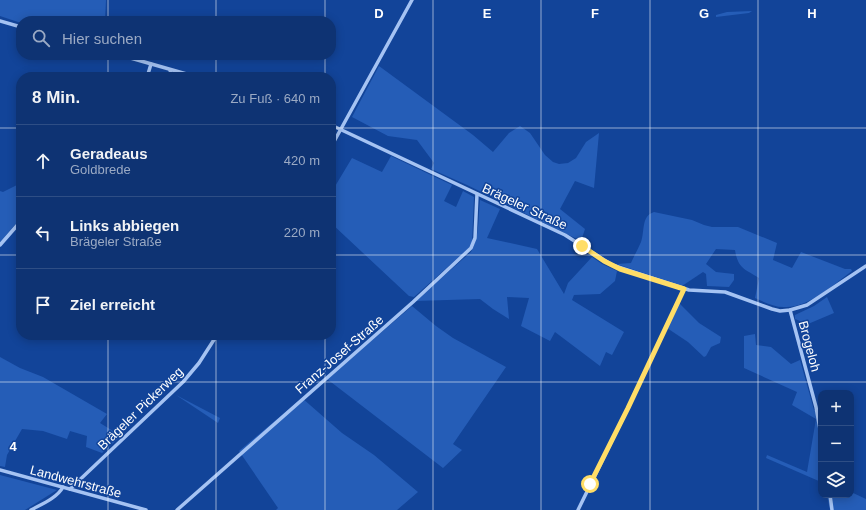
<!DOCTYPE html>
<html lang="de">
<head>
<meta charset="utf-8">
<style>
  body { margin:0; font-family:Helvetica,sans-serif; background:#1c3f7b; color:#f1f3f6 }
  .controls { position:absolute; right:12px; bottom:12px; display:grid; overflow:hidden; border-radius:8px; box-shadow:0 2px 10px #0003 }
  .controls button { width:36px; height:36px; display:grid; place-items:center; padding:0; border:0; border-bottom:1px solid #2e4e85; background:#0e3373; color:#f1f3f6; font:20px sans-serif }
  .stop { position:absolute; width:12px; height:12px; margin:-9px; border:3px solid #ffdd67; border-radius:50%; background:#fff }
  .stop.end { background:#ffdd67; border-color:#fff; box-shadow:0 1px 4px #0008 }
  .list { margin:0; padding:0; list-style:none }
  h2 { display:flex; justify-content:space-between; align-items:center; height:52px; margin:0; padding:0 16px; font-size:17px }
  h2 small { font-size:13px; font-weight:400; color:#9baac4 }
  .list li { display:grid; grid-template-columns:26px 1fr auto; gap:12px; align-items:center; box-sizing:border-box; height:72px; padding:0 16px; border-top:1px solid #2e4e85 }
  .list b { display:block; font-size:15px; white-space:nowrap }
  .list p { margin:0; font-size:13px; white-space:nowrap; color:#9baac4 }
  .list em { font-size:13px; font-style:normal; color:#9baac4 }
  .icon { flex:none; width:22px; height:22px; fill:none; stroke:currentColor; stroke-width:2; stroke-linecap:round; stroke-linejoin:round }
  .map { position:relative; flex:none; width:866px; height:510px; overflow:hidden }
  .search { position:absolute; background:#0e3373; box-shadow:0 2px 10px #0003; left:16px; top:16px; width:320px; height:44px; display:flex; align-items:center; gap:10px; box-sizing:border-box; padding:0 14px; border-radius:16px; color:#9baac4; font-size:15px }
  .panel { position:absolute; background:#0e3373; box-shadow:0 2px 10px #0003; left:16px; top:72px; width:320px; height:268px; border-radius:16px }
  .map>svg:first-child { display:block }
</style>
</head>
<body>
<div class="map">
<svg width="866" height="510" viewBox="0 0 866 510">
  <rect width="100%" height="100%" fill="#124499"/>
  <g fill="#255db7">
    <polygon points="0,0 106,0 105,21 21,21 21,23 0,16"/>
    <polygon points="752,11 749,13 716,17 716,15 727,12"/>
    <polygon points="379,66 473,135 493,152 509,133 520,126 530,133 545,155 553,162 559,164 568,163 576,158 586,142 599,133 594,188 575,181 560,209 585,229 582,238 579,240 467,185 431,169 434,163 417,140 388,136 352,117"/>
    <polygon points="391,156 452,185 444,201 456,207 463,191 474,197 472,243 469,248 414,297 409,296 331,223 331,193 352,158 382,172"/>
    <polygon points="19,184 21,187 21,218 0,242 0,191 3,192"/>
    <path d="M480 200 500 209 487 238 537 249 564 294 568 283 592 257 602 264 617 271 615 281 600 294 574 295 572 300 624 332 612 355 606 352 600 366 555 332 550 341 521 326 529 298 507 297 509 319 493 309 480 299 415 301 471 252C480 236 478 217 480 200Z"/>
    <path d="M654 212 692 220 704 225 712 227H738L777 243 773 260 792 268 801 252 845 269H851L852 271C834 284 807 309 784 307 774 307 764 302 755 298L759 278C745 269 738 269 735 250L716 249 706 264 716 272 734 274V280L729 287 707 286 706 274 703 272 682 286 617 264 631 263C634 256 638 249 641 242 645 231 641 216 654 212Z"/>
    <polygon points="827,297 834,313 808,324 795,319 795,315 814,306"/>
    <polygon points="678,302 699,323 721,337 720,343 711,347 706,356 704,357 688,342 667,328"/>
    <polygon points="412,306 436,326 453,338 506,367 453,444 462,450 443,468 327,379"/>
    <polygon points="755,334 756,345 771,347 791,364 800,360 814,410 821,410 821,482 766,458 767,455 807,472 816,419 792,405 797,392 744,368 744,336"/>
    <polygon points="0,357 20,368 43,377 107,414 100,423 121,436 102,453 86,447 87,436 70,431 67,439 43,431 22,429 7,455 5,467 0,466"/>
    <polygon points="176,395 220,418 218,423"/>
    <polygon points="302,398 342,433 374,455 418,492 397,510 276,510 278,508 239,451"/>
    <polygon points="0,475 57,490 25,510 0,510"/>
    <polygon points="851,492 866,499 866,510 830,510 827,495 851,495"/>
  </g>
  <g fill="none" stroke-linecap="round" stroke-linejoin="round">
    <g stroke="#a5c3f3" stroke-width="3.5">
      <polyline points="0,21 21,27"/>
      <polyline points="120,55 197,77"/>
      <polyline points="170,70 172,77"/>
      <polyline points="146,77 148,74 151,64"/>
      <polyline points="331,125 565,235 612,265 689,290 725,292 772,309 780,311 790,310 807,305 866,266"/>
      <polyline points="331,147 412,0"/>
      <polyline points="0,245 21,221"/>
      <polyline points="790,310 816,407 821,435"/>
      <polyline points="0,470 146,510"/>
      <polyline points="70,489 183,382 199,363 217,335"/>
      <polyline points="830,495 832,510"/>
      <path d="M31 510C42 504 57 498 63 487"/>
      <polyline points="177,510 413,302 471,248 475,238 477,194"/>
      <polyline points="578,510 628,408 684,289"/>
    </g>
  </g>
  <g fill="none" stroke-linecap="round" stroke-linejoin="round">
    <polyline stroke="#ffdd67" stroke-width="5" points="582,246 604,261 620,269 684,289 628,408 590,484"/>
  </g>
  <path fill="none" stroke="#fff" stroke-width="1" stroke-opacity="0.55" d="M108 0V21M216 0V21M325 0V21M433 0V510M541 0V510M650 0V510M758 0V510M108 55V77M216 55V77M325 55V77M0 128H21M331 128H866M0 255H21M331 255H866M108 335V510M216 335V510M325 335V510M0 382H866"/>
  <g text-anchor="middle" stroke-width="3" stroke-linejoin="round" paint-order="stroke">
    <g font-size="13" fill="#fff" stroke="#124499">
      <text transform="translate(525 206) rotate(25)" y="5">Brägeler Straße</text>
      <text transform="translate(810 346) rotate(75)" y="5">Brogeloh</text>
      <text transform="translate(339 354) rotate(-41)" y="5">Franz-Josef-Straße</text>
      <text transform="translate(140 408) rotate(-44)" y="5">Brägeler Pickerweg</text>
      <text transform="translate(76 481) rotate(15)" y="5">Landwehrstraße</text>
    </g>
  </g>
  <g font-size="13" text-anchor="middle" font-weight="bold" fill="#fff" stroke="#124499" stroke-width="3" stroke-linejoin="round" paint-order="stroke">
    <text x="379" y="18">D</text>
    <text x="487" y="18">E</text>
    <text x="595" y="18">F</text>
    <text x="704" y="18">G</text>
    <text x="812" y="18">H</text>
    <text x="13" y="451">4</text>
  </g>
</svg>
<div class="controls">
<button>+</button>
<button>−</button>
<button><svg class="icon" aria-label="layers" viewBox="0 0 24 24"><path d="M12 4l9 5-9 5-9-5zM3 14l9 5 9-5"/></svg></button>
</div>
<div class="stop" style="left:590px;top:484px"></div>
<div class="stop end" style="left:582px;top:246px"></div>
<div class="search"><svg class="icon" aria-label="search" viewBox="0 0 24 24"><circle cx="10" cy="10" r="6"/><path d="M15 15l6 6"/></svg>Hier suchen</div>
<section class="panel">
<h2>8 Min.<small>Zu Fuß · 640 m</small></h2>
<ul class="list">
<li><svg class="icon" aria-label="ahead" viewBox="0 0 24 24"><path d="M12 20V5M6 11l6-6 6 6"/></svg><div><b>Geradeaus</b><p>Goldbrede</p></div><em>420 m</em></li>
<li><svg class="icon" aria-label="left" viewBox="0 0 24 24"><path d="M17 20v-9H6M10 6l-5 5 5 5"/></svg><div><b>Links abbiegen</b><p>Brägeler Straße</p></div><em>220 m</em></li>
<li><svg class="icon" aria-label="arrive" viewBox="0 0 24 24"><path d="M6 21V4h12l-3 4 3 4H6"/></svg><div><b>Ziel erreicht</b></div></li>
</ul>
</section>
</div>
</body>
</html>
